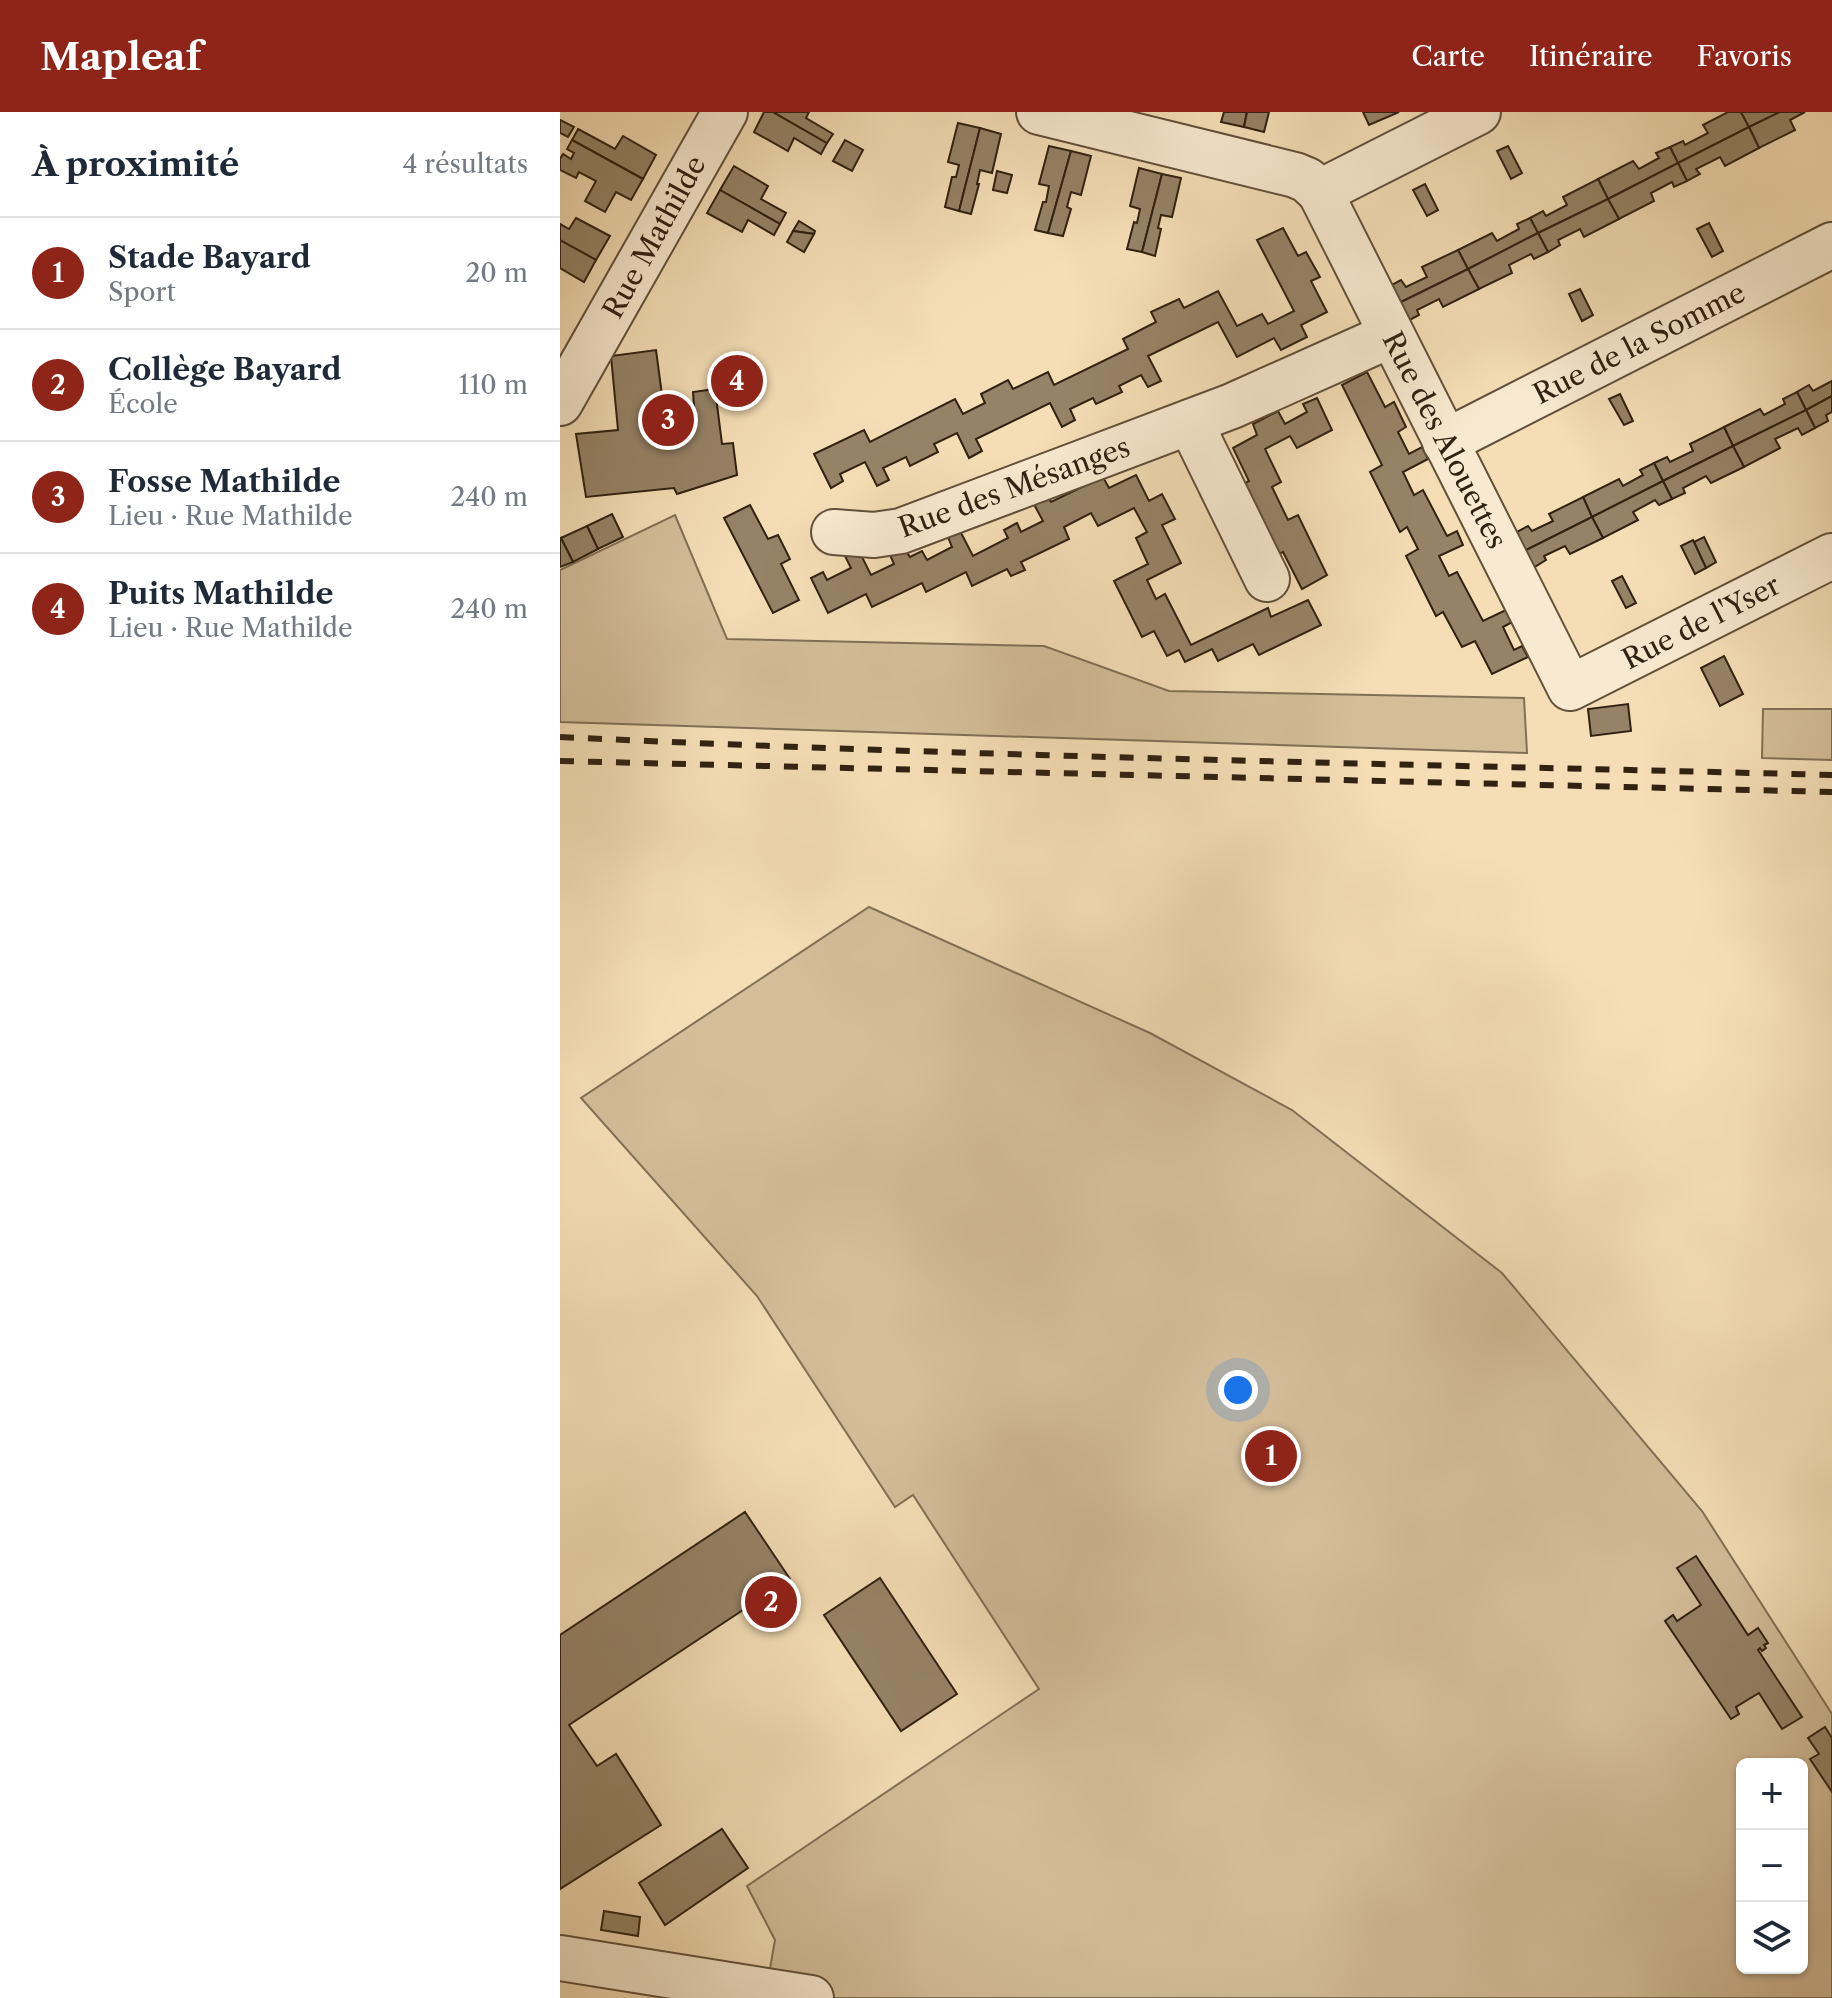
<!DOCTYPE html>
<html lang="fr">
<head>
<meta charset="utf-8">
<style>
  body { margin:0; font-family:"Libre Caslon Text",serif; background:#f6f6f7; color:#1f2937 }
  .controls { position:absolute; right:24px; bottom:24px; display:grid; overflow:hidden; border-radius:12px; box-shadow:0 2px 6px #0004 }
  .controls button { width:72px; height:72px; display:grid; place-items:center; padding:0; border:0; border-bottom:2px solid #e0e1e3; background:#fff; color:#1f2937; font:40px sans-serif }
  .you { position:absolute; left:678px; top:1278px; width:28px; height:28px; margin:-20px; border:6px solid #fff; border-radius:50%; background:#1a73e8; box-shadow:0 0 0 12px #1a73e833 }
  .badge { display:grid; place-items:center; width:52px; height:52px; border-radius:50%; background:#8f2418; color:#fff; font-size:26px; font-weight:700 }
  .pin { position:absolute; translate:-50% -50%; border:4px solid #fff; box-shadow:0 2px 8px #0006 }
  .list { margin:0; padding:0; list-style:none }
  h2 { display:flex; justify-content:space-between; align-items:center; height:104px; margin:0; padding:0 32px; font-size:34px }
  h2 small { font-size:26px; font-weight:400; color:#747a83 }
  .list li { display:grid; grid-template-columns:52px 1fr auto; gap:24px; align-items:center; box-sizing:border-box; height:112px; padding:0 32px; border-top:2px solid #e0e1e3 }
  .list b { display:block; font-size:30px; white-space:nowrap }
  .list p { margin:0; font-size:26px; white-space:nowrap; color:#747a83 }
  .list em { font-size:26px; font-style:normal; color:#747a83 }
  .icon { flex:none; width:44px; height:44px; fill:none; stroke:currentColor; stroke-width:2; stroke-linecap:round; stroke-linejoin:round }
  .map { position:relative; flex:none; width:1272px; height:1886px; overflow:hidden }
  header { display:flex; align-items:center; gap:48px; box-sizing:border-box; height:112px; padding:0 40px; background:#8f2418; color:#fff }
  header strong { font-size:38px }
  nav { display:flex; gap:44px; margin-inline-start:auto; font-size:28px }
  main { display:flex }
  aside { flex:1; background:#fff }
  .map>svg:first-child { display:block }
</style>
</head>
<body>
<header>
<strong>Mapleaf</strong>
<nav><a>Carte</a><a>Itinéraire</a><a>Favoris</a></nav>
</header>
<main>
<aside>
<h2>À proximité<small>4 résultats</small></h2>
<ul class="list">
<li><span class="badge">1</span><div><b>Stade Bayard</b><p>Sport</p></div><em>20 m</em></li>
<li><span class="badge">2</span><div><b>Collège Bayard</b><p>École</p></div><em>110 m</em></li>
<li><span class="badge">3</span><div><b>Fosse Mathilde</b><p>Lieu · Rue Mathilde</p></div><em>240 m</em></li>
<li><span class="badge">4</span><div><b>Puits Mathilde</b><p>Lieu · Rue Mathilde</p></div><em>240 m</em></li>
</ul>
</aside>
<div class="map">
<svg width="1272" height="1886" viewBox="0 0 1272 1886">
  <rect width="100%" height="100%" fill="#f5deb6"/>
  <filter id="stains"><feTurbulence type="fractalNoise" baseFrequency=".0025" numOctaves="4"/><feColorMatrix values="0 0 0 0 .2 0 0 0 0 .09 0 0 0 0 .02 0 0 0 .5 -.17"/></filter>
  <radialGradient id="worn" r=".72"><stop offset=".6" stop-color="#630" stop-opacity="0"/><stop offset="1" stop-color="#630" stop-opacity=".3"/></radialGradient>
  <g fill="#d4be9a" stroke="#827056" stroke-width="2" fill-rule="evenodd">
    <polygon points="115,403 167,527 484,534 609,579 964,586 967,641 0,610 0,458"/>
    <polygon points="1203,597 1272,597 1272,648 1202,646"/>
    <path d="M309 795 590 921 732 998 942 1161 1142 1399 1272 1602V1886H210L209 1862 215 1828 187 1774 479 1577 353 1383 335 1395 197 1184 21 986ZM1182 1652H1242V1856H1182Z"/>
  </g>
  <g fill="#968367" stroke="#302111" stroke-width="2">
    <polygon points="204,0 213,0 267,31 261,42 234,26 228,39 194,20"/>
    <polygon points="213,0 249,0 246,6 273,22 267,31"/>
    <polygon points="664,0 687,0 684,15 661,10"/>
    <polygon points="687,0 709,0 704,20 684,15"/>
    <polygon points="803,0 839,0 809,13"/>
    <polygon points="1168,0 1181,0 1189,15 1118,51 1110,35 1123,29 1125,33 1148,21 1143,13"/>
    <polygon points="1181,0 1220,0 1189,15"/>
    <polygon points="1220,0 1245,0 1230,8 1235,18 1199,36 1189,15"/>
    <polygon points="0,8 14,15 8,25 0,21"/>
    <polygon points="398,11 420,16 399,99 385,95 392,65 396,65 399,53 388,50"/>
    <polygon points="1189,15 1199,36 1165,54 1160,45 1136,57 1140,62 1127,69 1118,51"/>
    <polygon points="420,16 441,22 432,61 420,58 417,72 419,72 411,102 399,99"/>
    <polygon points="18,17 55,37 63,24 96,43 83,67 12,28"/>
    <polygon points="12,28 83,67 71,88 56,80 45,100 25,89 36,69 19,60 16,66 0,58 0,47 3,42 11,47 14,41 7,37"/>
    <polygon points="285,28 303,38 292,59 273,49"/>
    <polygon points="489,34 511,39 488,121 475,118 483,90 486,90 489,74 479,72"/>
    <polygon points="948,34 962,61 951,67 937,39"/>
    <polygon points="1110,35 1118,51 1048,87 1038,67 1073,49 1079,57 1099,46 1096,41"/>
    <polygon points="511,39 531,44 521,83 511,80 507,95 511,97 503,124 488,121"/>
    <polygon points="1118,51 1127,69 1114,75 1112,70 1091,81 1094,89 1059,107 1048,87"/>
    <polygon points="174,54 208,74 201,87 226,101 220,112 160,78"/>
    <polygon points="579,56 602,62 582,140 567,137 574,110 577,111 580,97 570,94"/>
    <polygon points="437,59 452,63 447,81 433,78"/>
    <polygon points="602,62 621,66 612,105 601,103 598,116 601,117 595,144 582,140"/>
    <polygon points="1038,67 1048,87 978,121 970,106 983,99 986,104 1007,93 1003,85"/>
    <polygon points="865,72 878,98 867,104 853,78"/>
    <polygon points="160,78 220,112 214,123 188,108 182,120 147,101"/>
    <polygon points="1048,87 1059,107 1024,125 1020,117 998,128 1000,133 988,140 978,121"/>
    <polygon points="16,106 50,124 36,148 0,128 0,112 9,117"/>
    <polygon points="970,106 978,121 908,157 898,138 932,121 937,129 959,117 957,112"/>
    <polygon points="239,109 255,119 254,122 233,119"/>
    <polygon points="1149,111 1163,139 1152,145 1137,117"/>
    <polygon points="723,116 738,144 746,140 760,165 751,169 767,200 741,213 747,225 721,238 714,226 677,245 658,210 588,244 601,269 588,275 581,263 559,274 562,280 536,292 533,286 510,297 515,308 502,315 490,291 416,327 422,339 409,346 397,321 374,332 378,340 350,354 346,345 323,356 329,368 317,374 305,350 280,362 283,369 271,376 254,342 304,318 310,330 395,287 403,302 425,291 421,282 448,268 453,277 488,260 494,273 568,237 563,227 596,210 591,200 619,187 624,196 658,179 677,214 702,202 708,212 734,199 697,128"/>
    <polygon points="233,119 254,122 244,140 227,130"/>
    <polygon points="978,121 988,140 974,147 971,142 949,153 952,161 919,177 908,157"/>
    <polygon points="0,128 36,148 24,170 0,156"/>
    <polygon points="898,138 908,157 837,192 828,175 841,168 846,175 867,165 862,155"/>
    <polygon points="908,157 919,177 883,195 879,187 857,198 859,203 846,210 837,192"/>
    <polygon points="1020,177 1033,203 1022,209 1009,182"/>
    <polygon points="96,238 104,298 134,295 133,280 155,277 162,332 173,331 177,363 117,382 114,376 26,385 16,322 58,318 51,244"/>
    <polygon points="807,260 825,295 834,290 846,315 838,320 849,342 862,335 868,347 843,360 854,383 863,378 887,424 897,419 903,433 879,444 889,464 897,460 923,509 948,497 954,509 943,515 954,538 962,534 968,545 932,562 915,529 902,535 883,500 876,504 846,444 858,437 847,415 840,420 810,360 822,353 782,273"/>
    <polygon points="1272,269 1272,284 1246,298 1237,280 1249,273 1253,279"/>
    <polygon points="1237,280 1246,298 1173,334 1164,315 1200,297 1204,303 1225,292 1223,287"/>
    <polygon points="1060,282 1073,309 1064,313 1049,287"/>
    <polygon points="1272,284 1272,300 1266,303 1268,309 1255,316 1246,298"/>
    <polygon points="757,286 772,318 737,336 730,324 705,337 721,370 712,375 728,408 738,403 767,463 742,477 723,440 714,445 678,375 689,369 673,336 697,323 693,312 718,299 725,312 747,300 743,292"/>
    <polygon points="1246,298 1255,316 1242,323 1238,316 1215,327 1220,336 1184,355 1173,334"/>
    <polygon points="1164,315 1173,334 1103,369 1094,351 1107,345 1110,350 1133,339 1130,332"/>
    <polygon points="1173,334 1184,355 1151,371 1146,364 1123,376 1125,381 1112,387 1103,369"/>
    <polygon points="1094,351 1103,369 1032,405 1023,385 1059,367 1063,374 1083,363 1080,358"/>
    <polygon points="576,363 589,389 602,382 615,407 602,413 621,451 587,468 596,487 605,482 631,533 708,496 711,505 748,488 761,513 699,543 693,532 658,549 652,537 625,550 619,538 607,544 594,519 582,525 554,469 588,452 576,426 587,420 574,396 538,414 531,401 504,415 509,427 461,450 465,458 451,464 447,457 412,474 406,460 366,480 362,471 312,495 306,482 268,501 251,466 263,460 267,468 291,456 285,444 298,437 311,463 334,452 330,443 344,436 350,445 362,439 367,448 392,435 386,420 398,415 413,444 448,426 444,418 457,411 461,420 483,409 470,385 484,378 491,390 543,365 549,376"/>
    <polygon points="1103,369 1112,387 1099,393 1095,388 1073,400 1078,408 1043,426 1032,405"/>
    <polygon points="1023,385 1032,405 964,439 955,421 968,414 972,419 993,409 989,402"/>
    <polygon points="190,393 208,427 218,423 230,447 221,452 239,488 213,501 164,406"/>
    <polygon points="52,402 63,425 38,437 27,414"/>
    <polygon points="1032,405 1043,426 1010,442 1005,434 984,444 986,448 973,456 964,439"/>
    <polygon points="27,414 38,437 13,450 1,426"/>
    <polygon points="1144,425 1156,450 1146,456 1134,430"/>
    <polygon points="1,426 13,450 0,455 0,427"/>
    <polygon points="1133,428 1146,456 1135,462 1121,434"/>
    <polygon points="1062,464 1076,491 1066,496 1052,469"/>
    <polygon points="1164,544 1183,582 1160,594 1141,556"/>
    <polygon points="1068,592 1071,619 1031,624 1028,597"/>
    <polygon points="185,1400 230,1467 9,1613 37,1654 56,1642 101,1713 0,1777 0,1523"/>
    <polygon points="1136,1444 1188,1523 1198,1516 1208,1531 1204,1533 1206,1536 1202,1539 1200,1536 1198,1538 1242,1605 1222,1617 1199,1581 1176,1595 1179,1602 1171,1607 1105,1509 1113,1503 1117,1509 1141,1493 1117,1456"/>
    <polygon points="320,1466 397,1582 341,1619 264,1503"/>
    <polygon points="1265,1615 1272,1626 1272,1680 1250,1647 1259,1642 1248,1626"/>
    <polygon points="162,1717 188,1756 105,1813 79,1771"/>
    <polygon points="44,1799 80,1805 78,1824 41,1818"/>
  </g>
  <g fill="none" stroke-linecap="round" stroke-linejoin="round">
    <defs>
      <g id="minor">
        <polyline points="479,0 735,63 747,68 760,80 918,0"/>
        <polyline points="760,80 1010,576 1272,444"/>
        <polyline points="0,291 165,0"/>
        <polyline points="630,310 707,467"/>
        <polyline points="885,330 1272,133"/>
        <polyline points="274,420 314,423 341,419 672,294 831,223"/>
        <polyline points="0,1846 251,1886"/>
      </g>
    </defs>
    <use href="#minor" stroke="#61503a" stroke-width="48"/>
    <use href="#minor" stroke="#f8ead0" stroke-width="44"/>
    <g stroke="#302111" stroke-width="6" stroke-dasharray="14 14" stroke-linecap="butt">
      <path d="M0 625C424 645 848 652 1272 663"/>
      <polyline points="0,649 1272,680"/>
    </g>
  </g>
  <g text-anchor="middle" stroke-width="8" stroke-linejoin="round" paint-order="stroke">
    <g font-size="28" fill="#302111" stroke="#f8ead0">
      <text transform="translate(94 125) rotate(-61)" y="10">Rue Mathilde</text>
      <text transform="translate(1079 231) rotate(-27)" y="10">Rue de la Somme</text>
      <text transform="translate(885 328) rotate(63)" y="10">Rue des Alouettes</text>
      <text transform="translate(454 375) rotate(-20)" y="10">Rue des Mésanges</text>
      <text transform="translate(1141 510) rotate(-27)" y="10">Rue de l'Yser</text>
    </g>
  </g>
  <rect width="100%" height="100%" filter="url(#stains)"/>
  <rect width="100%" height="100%" fill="url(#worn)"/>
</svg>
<div class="controls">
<button>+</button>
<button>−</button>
<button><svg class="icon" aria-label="layers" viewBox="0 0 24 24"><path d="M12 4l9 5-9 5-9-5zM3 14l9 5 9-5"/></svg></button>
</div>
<div class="you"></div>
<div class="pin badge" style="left:711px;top:1344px">1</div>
<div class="pin badge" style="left:211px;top:1490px">2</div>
<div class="pin badge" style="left:108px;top:308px">3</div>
<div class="pin badge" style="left:177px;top:269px">4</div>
</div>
</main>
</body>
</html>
